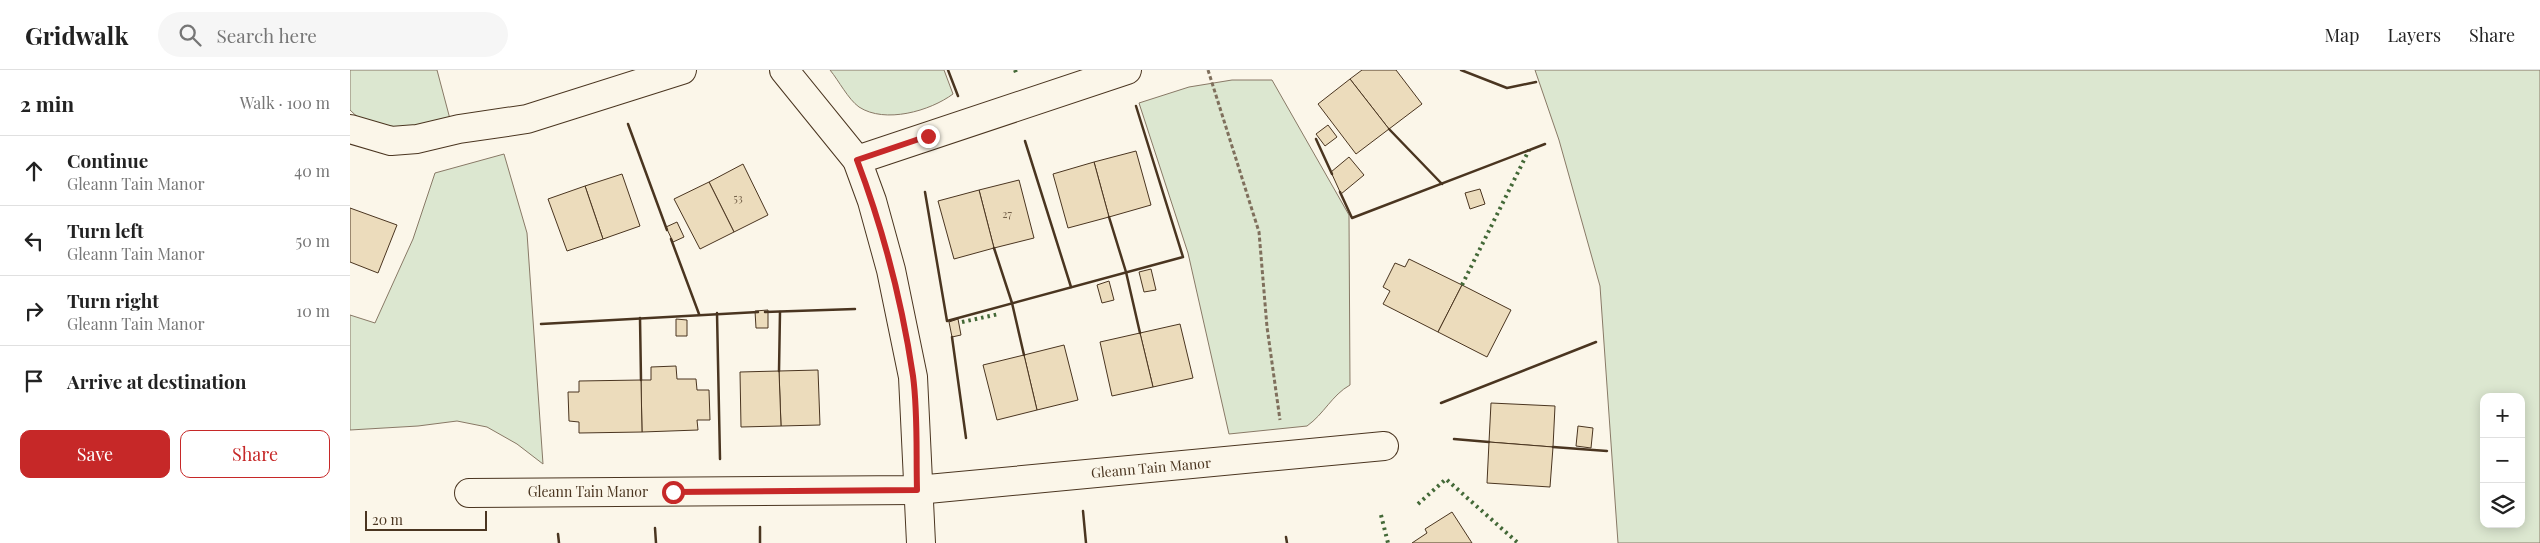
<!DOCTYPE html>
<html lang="en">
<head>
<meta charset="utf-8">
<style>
  body { margin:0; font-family:"Playfair Display",serif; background:#f6f6f6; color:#222 }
  .controls { position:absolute; right:15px; bottom:15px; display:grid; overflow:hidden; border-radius:10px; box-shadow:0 2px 12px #0003 }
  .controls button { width:45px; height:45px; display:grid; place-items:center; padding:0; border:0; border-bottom:1px solid #e0e0e0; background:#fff; color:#222; font:25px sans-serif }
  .scale { position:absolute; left:15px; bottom:12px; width:122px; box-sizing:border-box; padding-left:5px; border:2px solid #4a3520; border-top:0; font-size:14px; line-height:18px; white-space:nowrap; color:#4a3520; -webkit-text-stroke:4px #fbf6e9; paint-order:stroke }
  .stop { position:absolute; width:15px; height:15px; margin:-11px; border:4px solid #c62828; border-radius:50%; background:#fff }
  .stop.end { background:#c62828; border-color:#fff; box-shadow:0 1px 5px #0008 }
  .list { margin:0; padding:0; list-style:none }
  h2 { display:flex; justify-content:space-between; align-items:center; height:65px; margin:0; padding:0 20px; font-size:21px }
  h2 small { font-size:16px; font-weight:400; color:#767676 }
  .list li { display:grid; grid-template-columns:32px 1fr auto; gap:15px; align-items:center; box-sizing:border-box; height:70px; padding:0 20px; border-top:1px solid #e0e0e0 }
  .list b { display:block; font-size:19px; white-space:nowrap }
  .list p { margin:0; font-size:16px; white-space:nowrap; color:#767676 }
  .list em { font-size:16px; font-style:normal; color:#767676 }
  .actions { display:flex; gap:10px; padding:15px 20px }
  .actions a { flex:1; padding:11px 0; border:1px solid #c62828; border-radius:10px; text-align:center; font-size:18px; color:#c62828 }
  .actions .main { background:#c62828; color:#fff }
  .icon { flex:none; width:28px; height:28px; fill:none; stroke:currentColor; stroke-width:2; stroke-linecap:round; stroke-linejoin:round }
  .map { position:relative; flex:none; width:2190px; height:473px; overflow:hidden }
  header { display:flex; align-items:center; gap:30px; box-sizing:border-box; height:70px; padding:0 25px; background:#fff; border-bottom:1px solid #e0e0e0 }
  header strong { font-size:24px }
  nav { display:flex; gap:28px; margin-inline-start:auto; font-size:18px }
  .search { width:350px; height:45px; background:#f6f6f6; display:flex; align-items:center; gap:12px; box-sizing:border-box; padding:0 18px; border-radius:28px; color:#767676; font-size:19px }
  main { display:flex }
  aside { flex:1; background:#fff }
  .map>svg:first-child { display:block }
</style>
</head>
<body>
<header>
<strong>Gridwalk</strong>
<div class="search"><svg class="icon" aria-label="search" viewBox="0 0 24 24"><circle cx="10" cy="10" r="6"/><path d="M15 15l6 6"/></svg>Search here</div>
<nav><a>Map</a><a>Layers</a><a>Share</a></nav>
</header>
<main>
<aside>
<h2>2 min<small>Walk · 100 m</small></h2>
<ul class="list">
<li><svg class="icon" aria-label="ahead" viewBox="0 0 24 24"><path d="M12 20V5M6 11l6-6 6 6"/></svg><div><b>Continue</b><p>Gleann Tain Manor</p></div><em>40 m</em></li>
<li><svg class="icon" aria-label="left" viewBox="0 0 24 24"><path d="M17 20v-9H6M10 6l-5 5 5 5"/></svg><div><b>Turn left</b><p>Gleann Tain Manor</p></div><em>50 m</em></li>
<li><svg class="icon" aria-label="right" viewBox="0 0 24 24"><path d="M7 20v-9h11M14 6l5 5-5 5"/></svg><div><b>Turn right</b><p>Gleann Tain Manor</p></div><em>10 m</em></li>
<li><svg class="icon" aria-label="arrive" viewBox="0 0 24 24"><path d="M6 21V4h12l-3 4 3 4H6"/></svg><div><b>Arrive at destination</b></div></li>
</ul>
<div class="actions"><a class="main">Save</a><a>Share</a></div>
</aside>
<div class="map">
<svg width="2190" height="473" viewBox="0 0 2190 473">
  <rect width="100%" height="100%" fill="#fbf6e9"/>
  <g fill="#dce7d0" stroke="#887966" fill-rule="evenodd">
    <path d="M0 0H87L100 49C68 55 25 67 0 40Z"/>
    <path d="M480 0H594L603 24C580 41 535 54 509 37 498 29 489 11 480 0Z"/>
    <path d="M1185 0H2190V473H1268L1250 216 1209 70ZM2134 327H2171V454H2134Z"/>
    <path d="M882 10H922L999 145 1000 315C982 325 974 344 957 356L879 364 838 183 789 33 839 17Z"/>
    <polygon points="154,84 177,163 193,394 167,374 137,357 107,351 68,356 0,360 0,245 25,253 63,169 85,103"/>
  </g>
  <g fill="#ecdcbc" stroke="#4a3520">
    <polygon points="1012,0 1046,0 1072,34 1039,59 1000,9"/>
    <polygon points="1000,9 1039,59 1006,84 968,34"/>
    <polygon points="978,55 987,67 975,76 966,64"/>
    <polygon points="786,81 801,135 759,147 744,92"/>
    <polygon points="999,87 1014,105 991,124 981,102"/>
    <polygon points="744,92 759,147 718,158 703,104"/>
    <polygon points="393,94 418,145 384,162 359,112"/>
    <polygon points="272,104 290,156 253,169 235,116"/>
    <polygon points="669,110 684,168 644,178 629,120"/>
    <polygon points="359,112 384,162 350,179 324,129"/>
    <polygon points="235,116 253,169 217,181 198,129"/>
    <polygon points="1130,119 1135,134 1120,139 1115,123"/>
    <polygon points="629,120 644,178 604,189 588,131"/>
    <polygon points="0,138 47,155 28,203 0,192"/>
    <polygon points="327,152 334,167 323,172 316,157"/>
    <polygon points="1059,189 1112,215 1088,262 1033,234 1040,221 1033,217 1045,193 1055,197"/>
    <polygon points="801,199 806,220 794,222 789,202"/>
    <polygon points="759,211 764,230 752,233 747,215"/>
    <polygon points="1112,215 1161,240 1137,287 1088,262"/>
    <polygon points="418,240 418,258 406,258 405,241"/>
    <polygon points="326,249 337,250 337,266 326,266"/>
    <polygon points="608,249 611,265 602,267 599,252"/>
    <polygon points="830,254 843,308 803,317 790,263"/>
    <polygon points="790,263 803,317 762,326 750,272"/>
    <polygon points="714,275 728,330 687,340 674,285"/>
    <polygon points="674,285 687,340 647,350 633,295"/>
    <polygon points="326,296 327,309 346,309 347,320 359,320 360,350 347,350 348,360 292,362 291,310 301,310 301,297"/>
    <polygon points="468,300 470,355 431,356 429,301"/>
    <polygon points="429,301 431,356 391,357 390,302"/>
    <polygon points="291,310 292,362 229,363 229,352 219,351 218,322 229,322 229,311"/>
    <polygon points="1141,333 1205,336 1203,377 1139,372"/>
    <polygon points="1228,356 1243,358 1241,378 1226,376"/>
    <polygon points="1139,372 1203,377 1200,417 1137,413"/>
    <polygon points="1102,442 1122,473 1062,473 1077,463 1075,459"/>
  </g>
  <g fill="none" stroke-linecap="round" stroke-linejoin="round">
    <defs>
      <g id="minor">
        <polyline points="434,0 507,90 522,131 541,200 563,307 571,473"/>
        <polyline points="0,59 41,71 67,69 109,59 177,49 332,0"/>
        <polyline points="507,90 777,0"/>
        <polyline points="119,423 567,420 1034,376"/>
      </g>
    </defs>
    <use href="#minor" stroke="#4a3520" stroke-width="30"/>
    <polyline stroke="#7f6f5c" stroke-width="3" stroke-dasharray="4 2.5" stroke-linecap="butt" points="858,0 909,162 917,257 930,350"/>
    <use href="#minor" stroke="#fbf6e9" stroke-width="28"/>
    <g stroke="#436837" stroke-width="4" stroke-dasharray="2.5 4" stroke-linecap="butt">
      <polyline points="665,0 667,5"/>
      <polyline points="1112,215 1179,80"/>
      <polyline points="612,252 649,244"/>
      <polyline points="1068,434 1096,409 1168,473"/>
      <polyline points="1031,445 1038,473"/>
    </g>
    <g stroke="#4a3520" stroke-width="2.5">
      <polyline points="598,0 608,26"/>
      <polyline points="1111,0 1157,18 1186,12"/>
      <polyline points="278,54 317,160"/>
      <polyline points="1039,59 1092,114"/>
      <polyline points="966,69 982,104"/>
      <polyline points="675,71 721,217"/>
      <polyline points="575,122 597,251 833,187 786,36"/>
      <polyline points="990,122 1002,148 1195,74"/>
      <polyline points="759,147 776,202 790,263"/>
      <polyline points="321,169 349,244"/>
      <polyline points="644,178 662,233 674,285"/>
      <polyline points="415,242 505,239"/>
      <polyline points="367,243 370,389"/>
      <polyline points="290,248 291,310"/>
      <polyline points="191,254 408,242"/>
      <polyline points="602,267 616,368"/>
      <polyline points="429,301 430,242"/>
      <polyline points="1091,333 1246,272"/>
      <polyline points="1104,369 1139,372"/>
      <polyline points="1203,377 1257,381"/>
      <polyline points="733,441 736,473"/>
      <polyline points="305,458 306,473"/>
      <polyline points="208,464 209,473"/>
      <polyline points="936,467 937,473"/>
      <polyline points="410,473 410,457"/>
    </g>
  </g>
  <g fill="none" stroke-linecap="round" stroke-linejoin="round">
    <path stroke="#c62828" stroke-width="6" d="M323 422 567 420C566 382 568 343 563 306 552 232 533 159 507 90L578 66"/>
  </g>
  <g text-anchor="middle" stroke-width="4" stroke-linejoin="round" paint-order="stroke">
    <g font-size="11" fill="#725f47">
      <text x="388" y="132">53</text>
      <text x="657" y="148">27</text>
    </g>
    <g font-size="14" fill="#4a3520" stroke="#fbf6e9">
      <text transform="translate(801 398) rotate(-5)" y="5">Gleann Tain Manor</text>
      <text x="238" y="427">Gleann Tain Manor</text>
    </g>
  </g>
</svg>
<div class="controls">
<button>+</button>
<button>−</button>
<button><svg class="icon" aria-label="layers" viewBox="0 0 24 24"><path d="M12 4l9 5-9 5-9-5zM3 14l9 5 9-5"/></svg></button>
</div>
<div class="scale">20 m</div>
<div class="stop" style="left:323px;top:422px"></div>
<div class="stop end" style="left:578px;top:66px"></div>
</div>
</main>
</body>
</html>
